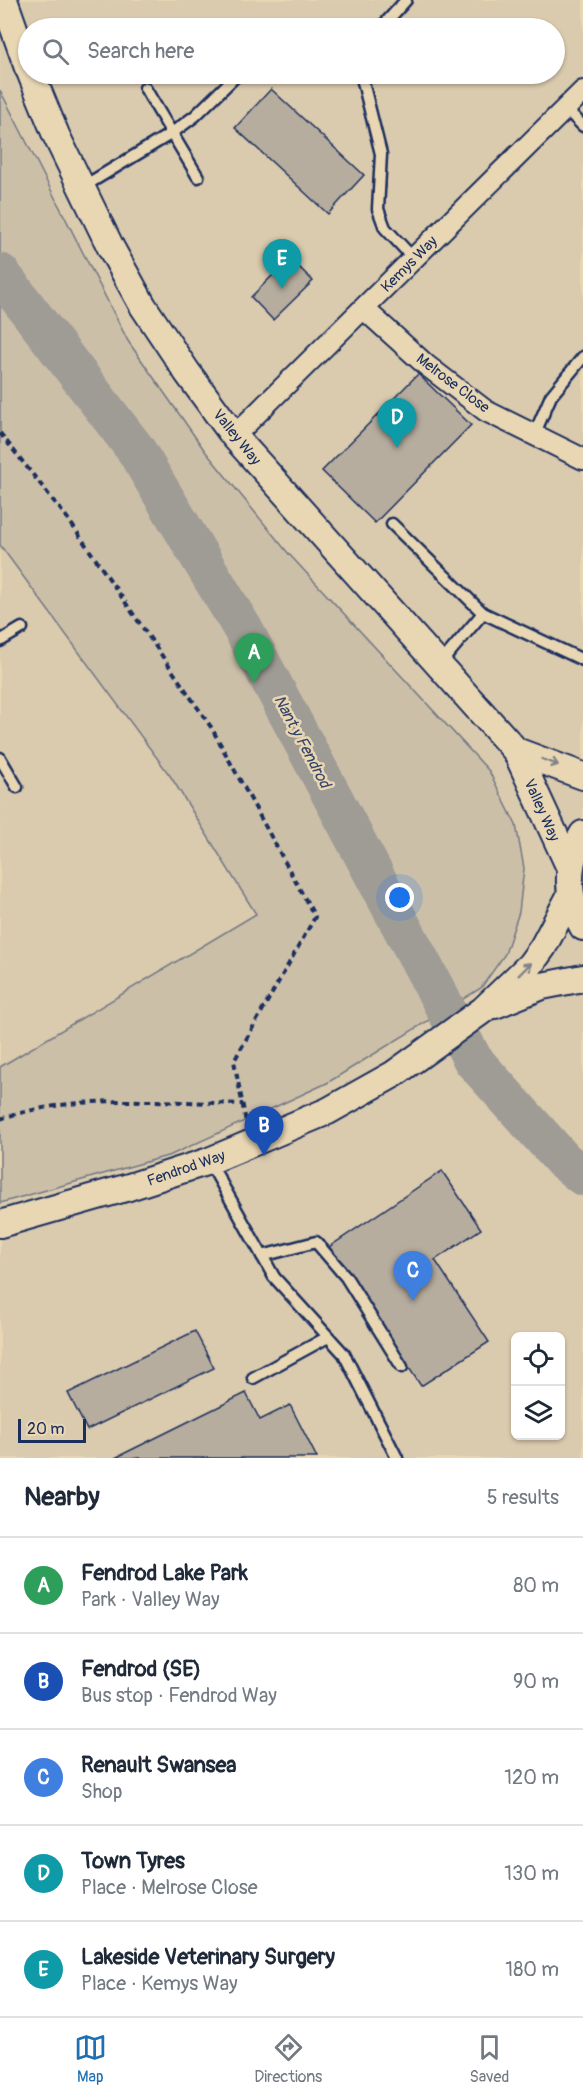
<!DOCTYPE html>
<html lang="en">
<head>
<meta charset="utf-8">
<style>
  body { margin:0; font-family:Pangolin,sans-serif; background:#f6f6f7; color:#1f2937 }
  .controls { position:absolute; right:18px; bottom:18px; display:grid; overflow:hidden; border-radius:9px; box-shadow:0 2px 4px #0004 }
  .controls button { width:54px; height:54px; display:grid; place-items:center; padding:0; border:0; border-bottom:2px solid #e0e1e3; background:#fff; color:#1f2937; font:30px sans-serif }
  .scale { position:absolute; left:18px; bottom:15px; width:68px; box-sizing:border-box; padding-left:6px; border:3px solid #1b2f5e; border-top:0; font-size:16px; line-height:21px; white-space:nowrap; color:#1b2f5e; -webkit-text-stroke:4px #e9d7b4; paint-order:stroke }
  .you { position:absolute; left:400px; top:898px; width:21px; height:21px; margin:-15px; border:4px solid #fff; border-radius:50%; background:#1a73e8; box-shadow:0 0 0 9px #1a73e833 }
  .badge { display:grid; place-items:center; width:39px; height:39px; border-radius:50%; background:#1f6fb2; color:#fff; font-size:20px; font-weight:700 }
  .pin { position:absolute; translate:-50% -50px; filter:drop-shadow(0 2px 3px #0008) }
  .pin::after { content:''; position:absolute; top:32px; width:21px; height:18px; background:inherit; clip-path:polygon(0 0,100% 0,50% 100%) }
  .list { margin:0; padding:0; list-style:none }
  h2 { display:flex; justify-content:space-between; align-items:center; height:78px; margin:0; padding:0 24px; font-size:26px }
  h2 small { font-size:20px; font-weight:400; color:#747a83 }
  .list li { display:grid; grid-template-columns:39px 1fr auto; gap:18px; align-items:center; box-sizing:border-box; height:96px; padding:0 24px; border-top:2px solid #e0e1e3 }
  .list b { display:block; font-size:22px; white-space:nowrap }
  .list p { margin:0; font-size:20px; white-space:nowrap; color:#747a83 }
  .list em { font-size:20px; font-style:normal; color:#747a83 }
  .icon { flex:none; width:33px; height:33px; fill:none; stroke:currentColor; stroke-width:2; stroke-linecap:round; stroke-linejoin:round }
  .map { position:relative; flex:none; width:583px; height:1458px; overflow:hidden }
  .search { position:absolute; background:#fff; box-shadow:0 2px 4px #0004; left:18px; right:18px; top:18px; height:66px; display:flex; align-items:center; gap:15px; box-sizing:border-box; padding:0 21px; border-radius:33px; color:#747a83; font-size:22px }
  .sheet { height:558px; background:#fff }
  nav { display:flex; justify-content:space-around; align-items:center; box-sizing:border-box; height:84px; border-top:2px solid #e0e1e3; background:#fff; font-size:16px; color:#747a83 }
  nav a { display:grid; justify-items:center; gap:3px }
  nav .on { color:#1f6fb2 }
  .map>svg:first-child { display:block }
</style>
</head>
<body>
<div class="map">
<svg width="583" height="1458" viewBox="0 0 583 1458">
  <rect width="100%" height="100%" fill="#e9d7b4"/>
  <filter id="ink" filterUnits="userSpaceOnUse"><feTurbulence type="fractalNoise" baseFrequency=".0167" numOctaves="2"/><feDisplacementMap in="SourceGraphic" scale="12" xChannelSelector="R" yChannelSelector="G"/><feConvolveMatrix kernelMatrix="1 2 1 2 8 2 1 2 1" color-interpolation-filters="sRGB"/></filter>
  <g filter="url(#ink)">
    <path fill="#dacaae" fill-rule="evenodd" d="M0 0H583V1458H0ZM28 28H554V74H28ZM516 1336H560V1436H516Z"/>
    <polygon fill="#cbbfa8" stroke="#737783" stroke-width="1.5" points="0,90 128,341 205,451 288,553 489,771 516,825 524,868 519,912 505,954 481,988 327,1083 171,1155 0,1203 0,1067 256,914 171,777 0,545"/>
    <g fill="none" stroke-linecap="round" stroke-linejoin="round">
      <polyline stroke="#9f9c95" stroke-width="40" points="0,273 136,450 244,631 473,1060 563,1160 583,1176"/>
    </g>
    <g fill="#b6ad9f" stroke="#1b2f5e" stroke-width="1.5">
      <polygon points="271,89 364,175 328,214 235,128"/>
      <polygon points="290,258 313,281 273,320 251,297"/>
      <polygon points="418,374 471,425 375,523 322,471"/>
      <polygon points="442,1171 481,1229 435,1260 489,1342 421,1386 329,1247"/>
      <polygon points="195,1331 214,1368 87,1430 68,1393"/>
      <polygon points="246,1393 260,1420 290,1405 317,1458 115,1458"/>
    </g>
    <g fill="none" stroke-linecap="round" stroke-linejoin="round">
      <defs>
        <g id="service">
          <polyline points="381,28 406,0"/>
          <polyline points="361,74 381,154 378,209 385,228 414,259"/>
          <polyline points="145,88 198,177"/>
          <polyline points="565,108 583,126"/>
          <polyline points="81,188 172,133 195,116 238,74"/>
          <polyline points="534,435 551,396 583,357"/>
          <polyline points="392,524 483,613 583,660"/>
          <polyline points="0,641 22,628"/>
          <polyline points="439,665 483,613"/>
          <polyline points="0,758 17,787"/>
          <polyline points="209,1161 274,1277 344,1354 397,1458"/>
          <polyline points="262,1256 316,1242 346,1277 402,1367"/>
          <polyline points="253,1378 328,1337"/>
        </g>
        <g id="minor">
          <polyline points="364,309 426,365 486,411 583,459"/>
          <polyline points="234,436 583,91"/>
        </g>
        <g id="tertiary">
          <polyline points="4,0 28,68"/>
          <polyline points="31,74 56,135 111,248 143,306 187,372 234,436 516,751 570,868"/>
          <polyline points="516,751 583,776"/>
          <path d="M583 834C565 864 566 898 583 927"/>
          <polyline points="495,1005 542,986 583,978"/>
          <polyline points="0,1224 129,1187 209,1161 328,1111 394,1074 483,1010 530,965 543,947 570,896"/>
        </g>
      </defs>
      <use href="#service" stroke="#1b2f5e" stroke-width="15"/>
      <use href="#minor" stroke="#1b2f5e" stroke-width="24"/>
      <use href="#tertiary" stroke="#1b2f5e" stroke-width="30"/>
      <g stroke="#1b2f5e" stroke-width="4" stroke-dasharray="6 4.5" stroke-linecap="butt">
        <polyline points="0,433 68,519 211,727 315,917 234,1061 246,1122"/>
        <path d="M0 1119C77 1093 162 1102 243 1104"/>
      </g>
      <use href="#service" stroke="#e9d7b4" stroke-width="10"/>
      <use href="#minor" stroke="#e9d7b4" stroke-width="20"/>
      <use href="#tertiary" stroke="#e9d7b4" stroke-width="26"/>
    </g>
    <defs><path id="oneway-shaft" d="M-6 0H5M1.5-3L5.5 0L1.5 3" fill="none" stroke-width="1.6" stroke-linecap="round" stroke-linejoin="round" transform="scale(1.5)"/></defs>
    <g stroke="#828389">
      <use href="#oneway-shaft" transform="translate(550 762) rotate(20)"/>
      <use href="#oneway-shaft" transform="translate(525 969) rotate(-45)"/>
    </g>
  </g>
  <g text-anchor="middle" stroke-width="5" stroke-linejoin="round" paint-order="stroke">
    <g font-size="15" fill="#1b2f5e" stroke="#e9d7b4">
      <text transform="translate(409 264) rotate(-45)" y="5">Kemys Way</text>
      <text transform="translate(453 383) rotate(37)" y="5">Melrose Close</text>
      <text transform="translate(237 437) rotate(51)" y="5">Valley Way</text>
      <text transform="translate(542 810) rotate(66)" y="5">Valley Way</text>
      <text transform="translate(186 1168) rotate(-19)" y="5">Fendrod Way</text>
    </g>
    <g font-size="16" font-style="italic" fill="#354569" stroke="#e9d7b4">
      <text transform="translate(303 741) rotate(62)" y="6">Nant y Fendrod</text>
    </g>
  </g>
</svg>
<div class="controls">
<button><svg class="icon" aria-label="locate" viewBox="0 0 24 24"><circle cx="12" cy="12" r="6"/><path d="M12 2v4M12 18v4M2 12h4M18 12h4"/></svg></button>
<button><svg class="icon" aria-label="layers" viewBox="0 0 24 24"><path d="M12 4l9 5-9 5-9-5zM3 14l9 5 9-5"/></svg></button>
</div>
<div class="scale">20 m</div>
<div class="you"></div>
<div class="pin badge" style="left:254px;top:683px;background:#2e9e5b">A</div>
<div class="pin badge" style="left:264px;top:1156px;background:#1a4fb4">B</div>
<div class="pin badge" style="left:413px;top:1301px;background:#3f7fe0">C</div>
<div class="pin badge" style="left:397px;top:448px;background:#0f9aa8">D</div>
<div class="pin badge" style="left:282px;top:289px;background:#0f9aa8">E</div>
<div class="search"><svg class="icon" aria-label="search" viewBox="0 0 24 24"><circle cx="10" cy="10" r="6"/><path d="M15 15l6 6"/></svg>Search here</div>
</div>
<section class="sheet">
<h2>Nearby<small>5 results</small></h2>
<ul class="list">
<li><span class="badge" style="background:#2e9e5b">A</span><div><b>Fendrod Lake Park</b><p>Park · Valley Way</p></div><em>80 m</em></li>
<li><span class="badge" style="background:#1a4fb4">B</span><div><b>Fendrod (SE)</b><p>Bus stop · Fendrod Way</p></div><em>90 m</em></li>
<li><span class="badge" style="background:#3f7fe0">C</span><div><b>Renault Swansea</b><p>Shop</p></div><em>120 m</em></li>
<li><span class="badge" style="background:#0f9aa8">D</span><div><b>Town Tyres</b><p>Place · Melrose Close</p></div><em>130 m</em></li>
<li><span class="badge" style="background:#0f9aa8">E</span><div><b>Lakeside Veterinary Surgery</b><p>Place · Kemys Way</p></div><em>180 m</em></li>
</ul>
</section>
<nav>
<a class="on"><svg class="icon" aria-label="map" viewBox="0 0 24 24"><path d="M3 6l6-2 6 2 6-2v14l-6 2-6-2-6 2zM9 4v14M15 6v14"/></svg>Map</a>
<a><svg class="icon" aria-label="directions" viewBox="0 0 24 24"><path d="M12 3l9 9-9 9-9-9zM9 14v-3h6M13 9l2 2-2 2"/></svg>Directions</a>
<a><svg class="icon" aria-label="saved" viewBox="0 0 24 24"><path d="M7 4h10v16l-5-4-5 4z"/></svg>Saved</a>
</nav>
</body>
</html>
